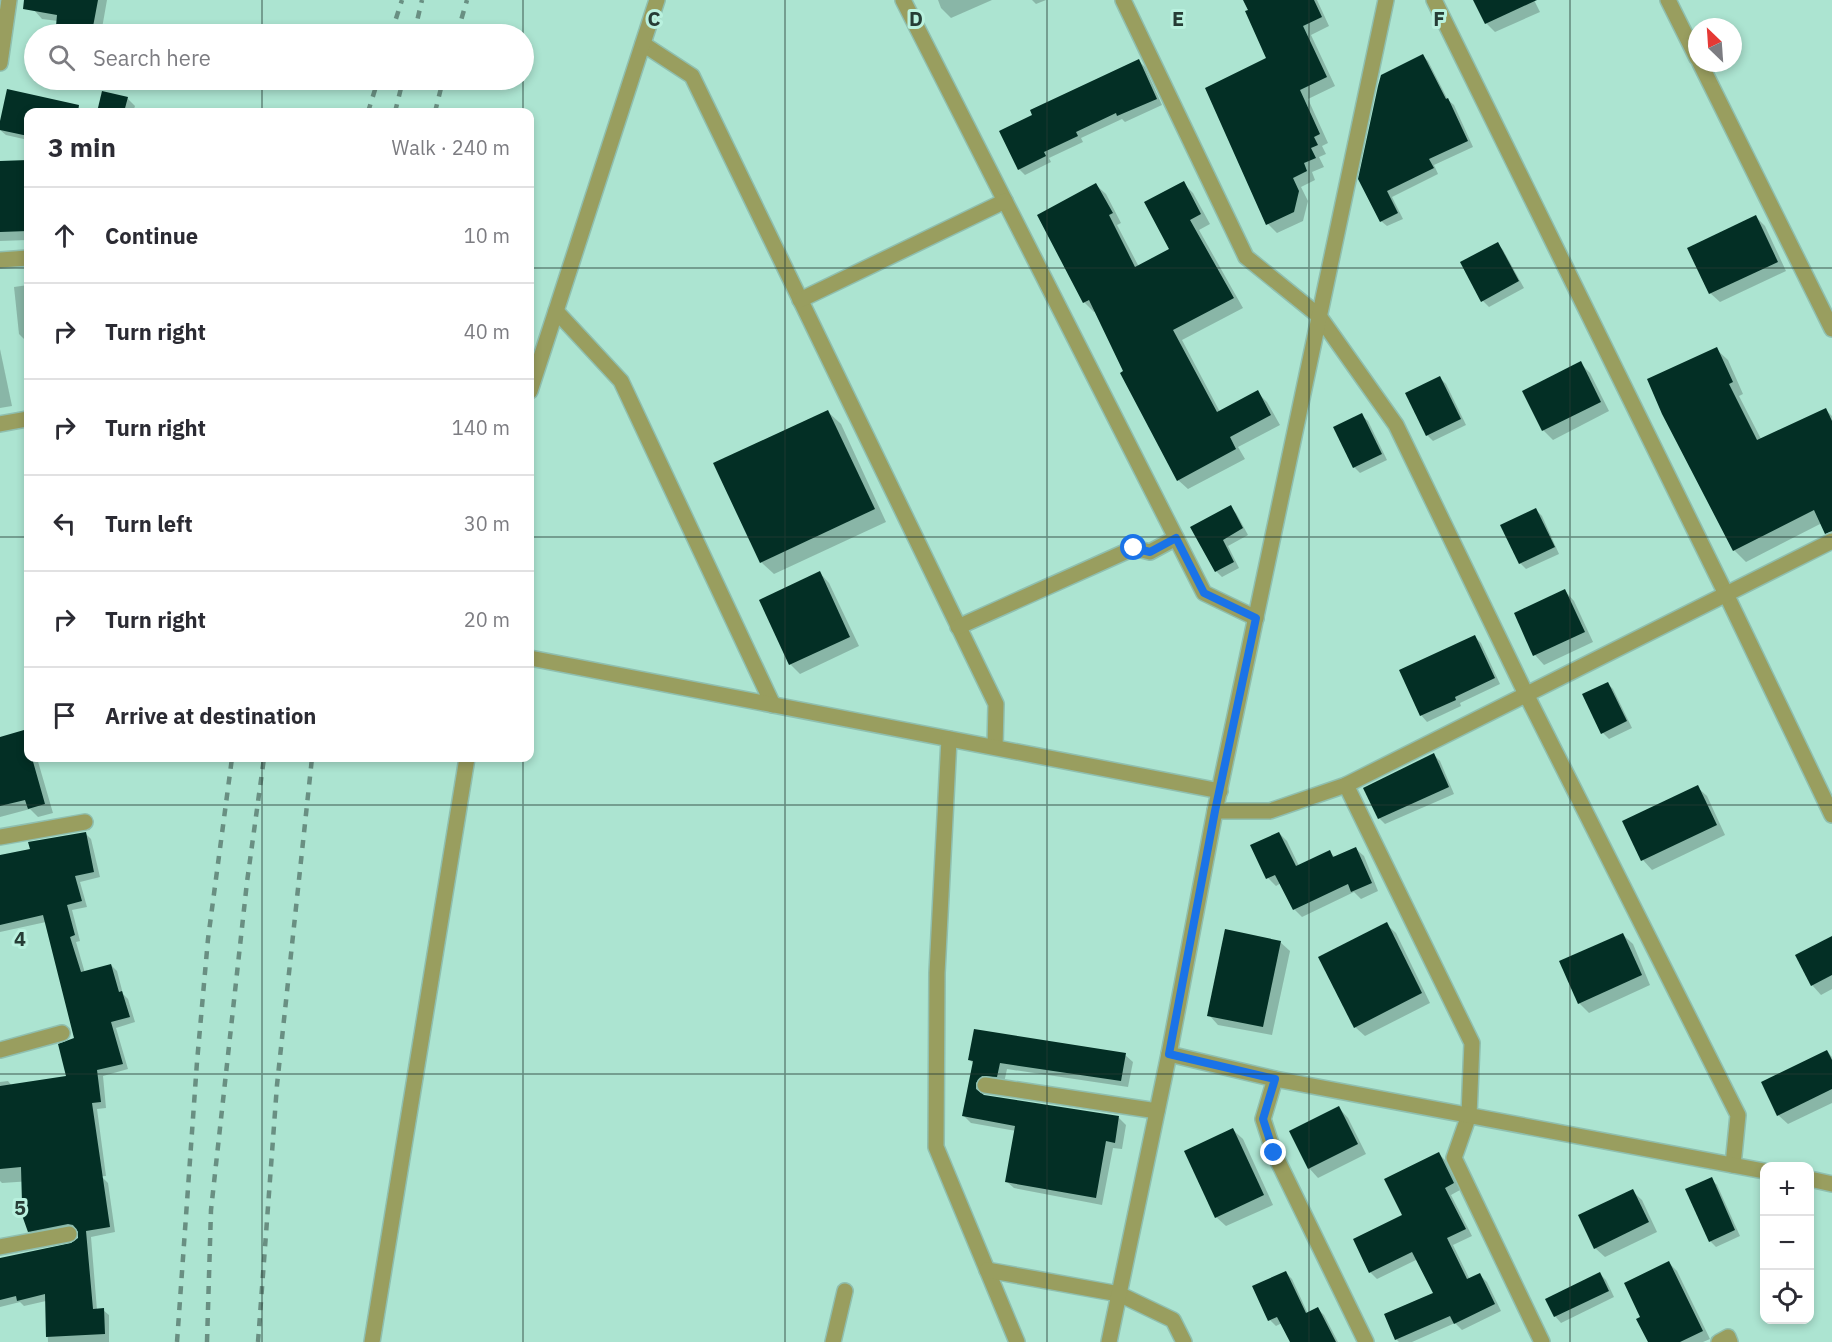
<!DOCTYPE html>
<html lang="en">
<head>
<meta charset="utf-8">
<style>
  body { margin:0; font-family:"IBM Plex Sans",sans-serif; background:#f2f2f3; color:#2b2b33 }
  .controls { position:absolute; right:18px; bottom:18px; display:grid; overflow:hidden; border-radius:12px; box-shadow:0 3px 9px #0003 }
  .controls button { width:54px; height:54px; display:grid; place-items:center; padding:0; border:0; border-bottom:2px solid #e1e1e2; background:#fff; color:#2b2b33; font:30px sans-serif }
  .compass { position:absolute; left:1688px; top:18px; width:54px; height:54px; border-radius:50%; background:#fff; box-shadow:0 3px 9px #0003; rotate:335deg }
  .stop { position:absolute; width:18px; height:18px; margin:-14px; border:4px solid #1a73e8; border-radius:50%; background:#fff }
  .stop.end { background:#1a73e8; border-color:#fff; box-shadow:0 2px 6px #0008 }
  .list { margin:0; padding:0; list-style:none }
  h2 { display:flex; justify-content:space-between; align-items:center; height:78px; margin:0; padding:0 24px; font-size:26px }
  h2 small { font-size:20px; font-weight:400; color:#7c7c81 }
  .list li { display:grid; grid-template-columns:39px 1fr auto; gap:18px; align-items:center; box-sizing:border-box; height:96px; padding:0 24px; border-top:2px solid #e1e1e2 }
  .list b { display:block; font-size:22px; white-space:nowrap }
  .list em { font-size:20px; font-style:normal; color:#7c7c81 }
  .icon { flex:none; width:33px; height:33px; fill:none; stroke:currentColor; stroke-width:2; stroke-linecap:round; stroke-linejoin:round }
  .map { position:relative; flex:none; width:1832px; height:1342px; overflow:hidden }
  .search { position:absolute; background:#fff; box-shadow:0 3px 9px #0003; left:24px; top:24px; width:510px; height:66px; display:flex; align-items:center; gap:15px; box-sizing:border-box; padding:0 21px; border-radius:33px; color:#7c7c81; font-size:22px }
  .panel { position:absolute; background:#fff; box-shadow:0 3px 9px #0003; left:24px; top:108px; width:510px; height:654px; border-radius:12px }
  .map>svg:first-child { display:block }
</style>
</head>
<body>
<div class="map">
<svg width="1832" height="1342" viewBox="0 0 1832 1342">
  <rect width="100%" height="100%" fill="#ace4d1"/>
  <g fill="#0003">
    <polygon points="36,0 107,0 101,34 66,34 57,25 58,21 42,19 34,10"/>
    <polygon points="938,0 992,0 951,18 941,8"/>
    <polygon points="1032,0 1046,0 1036,4"/>
    <polygon points="1244,0 1317,0 1329,26 1311,35 1335,86 1308,99 1328,143 1322,146 1326,154 1319,157 1324,167 1312,172 1315,180 1301,187 1308,201 1303,221 1277,233 1268,224 1268,59"/>
    <polygon points="1475,0 1534,0 1540,12 1495,32 1486,23"/>
    <polygon points="1423,56 1428,61 1448,100 1454,105 1473,147 1434,165 1438,174 1392,197 1403,219 1387,226 1381,221 1360,179"/>
    <polygon points="1139,61 1145,67 1162,105 1125,122 1122,119 1081,138 1083,142 1049,158 1051,162 1025,175 1019,169"/>
    <polygon points="8,91 61,107 60,112 28,112 28,140 6,135 0,130"/>
    <polygon points="104,93 127,98 135,106 133,112 99,112"/>
    <polygon points="28,162 28,240 0,241 0,163"/>
    <polygon points="1183,183 1193,193 1210,224 1199,230 1243,308 1182,340 1220,412 1257,392 1267,402 1280,425 1238,447 1245,459 1188,489 1178,480 1096,311 1094,312 1084,302 1096,185 1106,194 1121,223 1117,225 1139,267 1171,250"/>
    <polygon points="1756,217 1765,226 1786,271 1720,302 1710,293"/>
    <polygon points="1497,244 1503,250 1524,288 1489,307 1483,301"/>
    <polygon points="28,285 28,339 25,340 19,334 14,287"/>
    <polygon points="0,349 12,406 0,408"/>
    <polygon points="1716,349 1728,360 1743,394 1739,396 1761,439 1826,410 1832,416 1832,533 1822,523 1746,562 1734,550 1664,413"/>
    <polygon points="1580,363 1590,373 1609,411 1553,440 1543,430"/>
    <polygon points="1440,378 1446,384 1466,425 1433,441 1427,435"/>
    <polygon points="828,412 841,424 886,522 774,574 761,562"/>
    <polygon points="1361,415 1368,421 1387,460 1360,473 1354,467"/>
    <polygon points="1230,507 1236,513 1248,535 1228,546 1239,568 1222,577 1216,571 1192,528"/>
    <polygon points="1536,510 1542,516 1559,554 1526,569 1520,563"/>
    <polygon points="820,573 829,583 859,646 800,674 790,664"/>
    <polygon points="1565,591 1574,601 1593,642 1544,665 1535,655"/>
    <polygon points="1475,637 1481,643 1500,684 1460,703 1461,706 1427,722 1421,715 1401,670"/>
    <polygon points="1607,683 1613,689 1632,728 1609,739 1603,733 1584,695"/>
    <polygon points="24,732 28,737 28,758 37,758 53,813 38,817 30,809 0,817 0,746"/>
    <polygon points="1434,755 1440,761 1454,794 1385,824 1379,818"/>
    <polygon points="1697,787 1707,796 1725,835 1652,870 1643,860"/>
    <polygon points="85,833 91,839 100,877 80,882 87,907 72,910 80,941 76,942 85,973 111,965 117,971 123,994 128,999 135,1022 116,1028 128,1069 103,1076 106,1108 97,1109 106,1176 2,1183 0,1181 0,1082 8,1081 12,1086 68,1078 75,1039 46,922 0,932 0,856 31,850"/>
    <polygon points="1279,833 1287,841 1299,866 1329,852 1335,857 1356,849 1364,856 1378,891 1361,899 1354,892 1302,917 1294,909 1281,883 1276,886 1268,878"/>
    <polygon points="1386,924 1396,933 1430,1003 1365,1036 1355,1027"/>
    <polygon points="1623,935 1633,944 1650,985 1589,1013 1579,1003"/>
    <polygon points="1832,938 1832,989 1821,995 1812,985"/>
    <polygon points="1280,942 1290,951 1272,1035 1218,1025 1209,1015"/>
    <polygon points="1827,1051 1832,1057 1832,1103 1788,1124 1778,1115"/>
    <polygon points="1125,1055 1133,1062 1128,1087 1007,1069 1004,1083 984,1087 982,1092 983,1096 1119,1118 1126,1125 1122,1149 1113,1148 1102,1205 1014,1188 1006,1181 1016,1131 971,1123 964,1116 974,1064 969,1059"/>
    <polygon points="1339,1108 1348,1118 1366,1154 1318,1178 1309,1168"/>
    <polygon points="1233,1130 1243,1139 1273,1205 1226,1226 1216,1217"/>
    <polygon points="1438,1153 1445,1160 1460,1190 1451,1195 1472,1236 1453,1245 1470,1280 1480,1275 1487,1282 1501,1311 1462,1330 1455,1323 1412,1342 1399,1342 1396,1339 1435,1294 1418,1259 1377,1279 1370,1272"/>
    <polygon points="103,1178 108,1183 115,1232 91,1237 97,1310 103,1310 109,1315 109,1342 48,1342 46,1301 24,1306 20,1302 0,1307 0,1259 77,1242 80,1233 79,1230 35,1237 29,1231"/>
    <polygon points="1711,1179 1717,1185 1740,1236 1716,1247 1710,1241"/>
    <polygon points="1632,1191 1642,1200 1657,1232 1605,1257 1595,1248"/>
    <polygon points="1669,1263 1677,1271 1710,1339 1703,1342 1649,1342 1642,1318"/>
    <polygon points="1286,1273 1292,1279 1308,1314 1318,1309 1324,1315 1338,1342 1291,1342 1282,1323 1276,1326 1270,1320"/>
    <polygon points="1600,1274 1606,1280 1614,1297 1561,1323 1555,1316 1547,1300"/>
  </g>
  <g fill="#032f25">
    <polygon points="24,0 98,0 92,32 56,26 57,15 23,9"/>
    <polygon points="1243,0 1314,0 1322,17 1303,26 1327,77 1300,90 1320,134 1314,137 1318,145 1311,148 1316,158 1304,163 1307,171 1293,178 1299,191 1294,212 1266,225 1205,88 1266,58 1245,11 1248,10"/>
    <polygon points="1473,0 1537,0 1485,24"/>
    <polygon points="1423,54 1446,99 1448,98 1468,141 1429,159 1434,168 1387,191 1398,213 1380,222 1358,179 1378,86 1381,75"/>
    <polygon points="1139,59 1157,99 1117,116 1116,113 1076,132 1078,136 1044,152 1046,156 1018,170 999,131 1032,115 1030,110"/>
    <polygon points="7,89 79,105 78,112 28,112 28,136 0,130 0,121"/>
    <polygon points="102,91 128,97 124,112 97,112"/>
    <polygon points="28,160 28,231 0,232 0,161"/>
    <polygon points="1184,181 1201,214 1190,220 1234,298 1173,330 1217,412 1258,390 1271,415 1230,437 1236,449 1177,481 1120,373 1123,371 1089,300 1083,303 1037,215 1096,183 1113,213 1109,215 1135,267 1169,249 1144,202"/>
    <polygon points="1756,215 1778,262 1709,294 1687,248"/>
    <polygon points="1498,242 1519,281 1481,302 1460,262"/>
    <polygon points="1717,347 1733,382 1729,384 1757,440 1826,408 1832,421 1832,531 1825,534 1814,510 1733,551 1662,414 1647,379"/>
    <polygon points="1581,361 1601,402 1542,431 1522,391"/>
    <polygon points="1440,376 1461,419 1426,436 1405,393"/>
    <polygon points="828,410 875,509 760,563 713,463"/>
    <polygon points="1362,413 1382,454 1353,468 1333,427"/>
    <polygon points="1231,505 1243,528 1223,540 1234,562 1215,572 1190,527"/>
    <polygon points="1536,508 1555,547 1519,564 1500,525"/>
    <polygon points="820,571 850,637 789,665 759,600"/>
    <polygon points="1565,589 1585,632 1533,656 1514,613"/>
    <polygon points="1475,635 1495,678 1455,697 1456,700 1420,716 1399,670"/>
    <polygon points="1608,682 1627,721 1601,734 1582,694"/>
    <polygon points="24,730 28,746 28,758 32,758 45,804 28,809 25,800 0,806 0,737"/>
    <polygon points="1434,753 1449,787 1378,819 1363,788"/>
    <polygon points="1698,785 1717,825 1641,861 1622,821"/>
    <polygon points="86,832 94,872 75,876 82,901 67,905 75,935 70,937 81,972 111,964 119,992 122,991 130,1017 111,1022 123,1064 97,1070 101,1102 92,1103 110,1227 86,1231 93,1309 104,1308 105,1334 46,1337 45,1294 17,1301 16,1296 0,1300 0,1258 71,1243 78,1238 78,1232 73,1225 68,1224 28,1232 18,1204 22,1203 21,1167 0,1169 0,1086 66,1076 58,1044 74,1038 43,915 0,925 0,855 30,849 28,842"/>
    <polygon points="1279,832 1296,866 1330,850 1333,857 1356,847 1372,883 1351,892 1348,884 1293,910 1275,875 1266,879 1250,845"/>
    <polygon points="1387,922 1422,993 1354,1028 1318,957"/>
    <polygon points="1225,929 1281,941 1263,1027 1207,1016"/>
    <polygon points="1623,933 1642,975 1578,1004 1559,961"/>
    <polygon points="1832,936 1832,975 1811,986 1795,955"/>
    <polygon points="974,1029 1126,1053 1121,1081 1000,1063 997,1077 982,1076 976,1083 976,1089 984,1095 1119,1116 1115,1143 1106,1141 1096,1198 1005,1182 1015,1126 962,1116 973,1061 968,1060"/>
    <polygon points="1827,1050 1832,1060 1832,1089 1777,1116 1761,1082"/>
    <polygon points="1339,1106 1358,1144 1308,1169 1289,1131"/>
    <polygon points="1233,1128 1264,1195 1215,1218 1184,1151"/>
    <polygon points="1439,1152 1454,1183 1445,1188 1466,1229 1447,1238 1467,1279 1480,1273 1495,1304 1454,1324 1450,1316 1395,1340 1384,1314 1433,1293 1412,1252 1369,1273 1353,1239 1402,1215 1384,1179"/>
    <polygon points="1712,1177 1735,1230 1709,1242 1685,1189"/>
    <polygon points="1633,1189 1649,1222 1594,1249 1578,1215"/>
    <polygon points="1669,1261 1703,1331 1680,1342 1648,1342 1636,1319 1640,1317 1624,1283"/>
    <polygon points="1286,1271 1306,1313 1318,1307 1336,1342 1290,1342 1277,1317 1268,1321 1252,1286"/>
    <polygon points="1600,1272 1609,1291 1554,1317 1545,1299"/>
  </g>
  <g fill="none" stroke-linecap="round" stroke-linejoin="round">
    <defs>
      <g id="street">
        <polyline points="903,0 1204,593 1256,618"/>
        <polyline points="1123,0 1246,257 1319,316 1396,425 1526,694 1738,1115 1733,1165"/>
        <polyline points="1434,0 1726,594 1832,815"/>
        <polyline points="1668,0 1697,58"/>
        <polyline points="643,44 692,76 996,704 995,747"/>
        <polyline points="0,63 9,0"/>
        <polyline points="1700,63 1832,329"/>
        <polyline points="0,260 28,258"/>
        <polyline points="800,300 1005,201"/>
        <polyline points="556,311 621,381 773,705"/>
        <polyline points="530,391 657,0"/>
        <polyline points="0,424 27,419"/>
        <polyline points="958,627 1134,548 1150,552 1176,538"/>
        <polyline points="530,658 1220,791"/>
        <polyline points="949,739 937,973 936,1147 1017,1342"/>
        <polyline points="1346,785 1472,1043 1469,1115 1454,1158 1542,1342"/>
        <polyline points="1215,811 1270,811 1346,785 1832,541"/>
        <polyline points="0,837 85,822"/>
        <polyline points="0,1050 62,1033"/>
        <polyline points="1169,1054 1275,1079 1764,1171"/>
        <polyline points="1275,1079 1263,1119 1274,1153 1366,1342"/>
        <polyline points="985,1085 1157,1111"/>
        <polyline points="1810,1179 1832,1184"/>
        <polyline points="0,1247 69,1234"/>
        <polyline points="987,1270 1119,1294 1173,1320 1184,1342"/>
        <polyline points="372,1342 467,758"/>
        <polyline points="833,1342 845,1291"/>
        <polyline points="1109,1342 1169,1054 1215,811 1386,0"/>
        <polyline points="1719,1342 1728,1337 1730,1342"/>
      </g>
    </defs>
    <use href="#street" stroke="#8fbfaf" stroke-width="18"/>
    <use href="#street" stroke="#999e5f" stroke-width="15"/>
    <g stroke="#698f82" stroke-width="4.5" stroke-dasharray="8 8" stroke-linecap="butt">
      <polyline points="391,34 402,0"/>
      <polyline points="414,34 422,0"/>
      <polyline points="457,34 467,0"/>
      <polyline points="368,112 378,80"/>
      <polyline points="395,112 403,80"/>
      <polyline points="435,112 443,80"/>
      <polyline points="177,1342 197,1062 208,939 232,758"/>
      <polyline points="207,1342 211,1210 247,882 264,758"/>
      <polyline points="258,1342 277,1085 312,758"/>
    </g>
  </g>
  <g fill="none" stroke-linecap="round" stroke-linejoin="round">
    <polyline stroke="#1a73e8" stroke-width="8" points="1134,548 1150,552 1176,538 1204,593 1256,618 1215,811 1169,1054 1275,1079 1263,1119 1274,1153"/>
  </g>
  <path fill="none" stroke="#263c35" stroke-width="1.5" stroke-opacity="0.55" d="M262 0V34M523 0V34M785 0V1342M1047 0V1342M1309 0V1342M1570 0V1342M262 80V112M523 80V112M0 268H28M530 268H1832M0 537H28M530 537H1832M262 758V1342M523 758V1342M0 805H1832M0 1074H1832"/>
  <g font-size="20" text-anchor="middle" font-weight="bold" fill="#263c35" stroke="#b9f1de" stroke-width="6" stroke-linejoin="round" paint-order="stroke">
    <text x="654" y="26">C</text>
    <text x="916" y="26">D</text>
    <text x="1178" y="26">E</text>
    <text x="1439" y="26">F</text>
    <text x="20" y="946">4</text>
    <text x="20" y="1215">5</text>
  </g>
</svg>
<div class="controls">
<button>+</button>
<button>−</button>
<button><svg class="icon" aria-label="locate" viewBox="0 0 24 24"><circle cx="12" cy="12" r="6"/><path d="M12 2v4M12 18v4M2 12h4M18 12h4"/></svg></button>
</div>
<svg class="compass" viewBox="-18 -18 36 36"><path d="M0-13l5 13h-10z" fill="#e53935"/><path d="M0 13l5-13h-10z" fill="#7c7c81"/></svg>
<div class="stop" style="left:1134px;top:548px"></div>
<div class="stop end" style="left:1274px;top:1153px"></div>
<div class="search"><svg class="icon" aria-label="search" viewBox="0 0 24 24"><circle cx="10" cy="10" r="6"/><path d="M15 15l6 6"/></svg>Search here</div>
<section class="panel">
<h2>3 min<small>Walk · 240 m</small></h2>
<ul class="list">
<li><svg class="icon" aria-label="ahead" viewBox="0 0 24 24"><path d="M12 20V5M6 11l6-6 6 6"/></svg><div><b>Continue</b></div><em>10 m</em></li>
<li><svg class="icon" aria-label="right" viewBox="0 0 24 24"><path d="M7 20v-9h11M14 6l5 5-5 5"/></svg><div><b>Turn right</b></div><em>40 m</em></li>
<li><svg class="icon" aria-label="right" viewBox="0 0 24 24"><path d="M7 20v-9h11M14 6l5 5-5 5"/></svg><div><b>Turn right</b></div><em>140 m</em></li>
<li><svg class="icon" aria-label="left" viewBox="0 0 24 24"><path d="M17 20v-9H6M10 6l-5 5 5 5"/></svg><div><b>Turn left</b></div><em>30 m</em></li>
<li><svg class="icon" aria-label="right" viewBox="0 0 24 24"><path d="M7 20v-9h11M14 6l5 5-5 5"/></svg><div><b>Turn right</b></div><em>20 m</em></li>
<li><svg class="icon" aria-label="arrive" viewBox="0 0 24 24"><path d="M6 21V4h12l-3 4 3 4H6"/></svg><div><b>Arrive at destination</b></div></li>
</ul>
</section>
</div>
</body>
</html>
